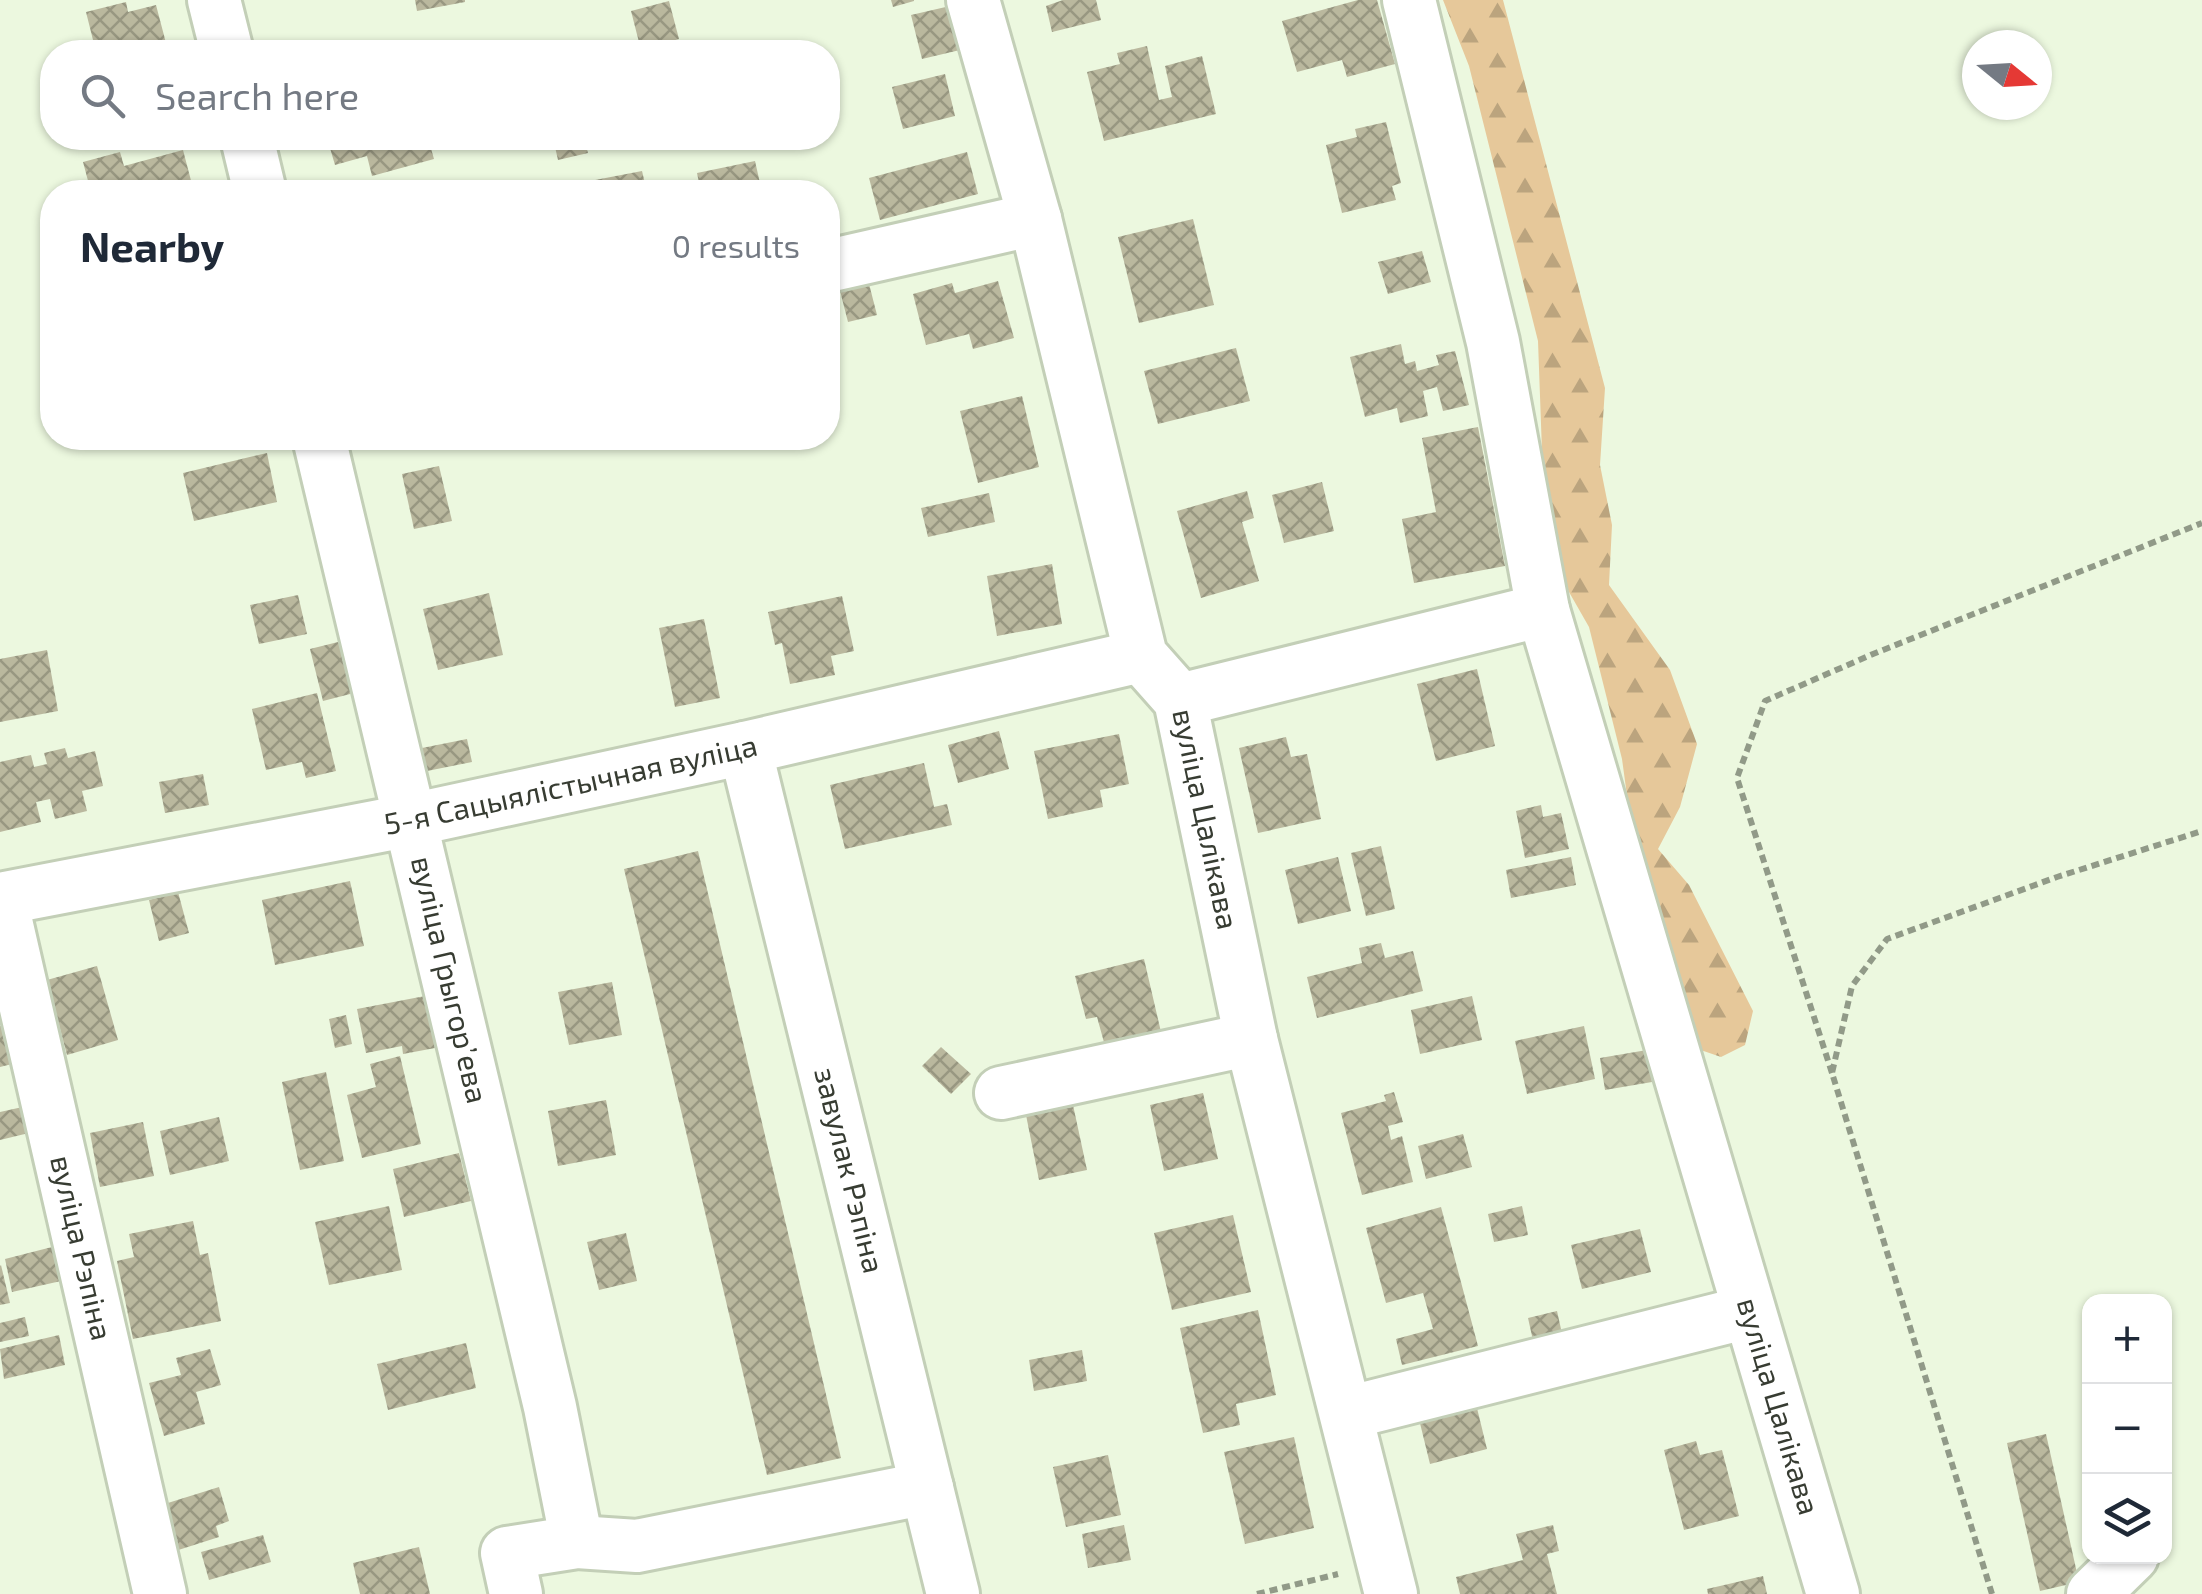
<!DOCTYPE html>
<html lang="en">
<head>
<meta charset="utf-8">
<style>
  body { margin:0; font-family:"Exo 2",sans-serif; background:#f6f6f7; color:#1f2937 }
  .controls { position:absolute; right:30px; bottom:30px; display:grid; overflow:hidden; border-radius:20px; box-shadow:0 2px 8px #0004 }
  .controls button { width:90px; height:90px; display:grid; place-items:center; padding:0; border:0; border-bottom:2px solid #e0e1e3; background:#fff; color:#1f2937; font:50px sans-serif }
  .compass { position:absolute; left:1962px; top:30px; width:90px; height:90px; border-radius:50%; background:#fff; box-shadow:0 2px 8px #0004; rotate:108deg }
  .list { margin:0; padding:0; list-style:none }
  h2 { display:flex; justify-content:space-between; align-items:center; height:130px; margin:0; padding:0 40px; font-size:42px }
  h2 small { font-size:32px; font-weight:400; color:#747a83 }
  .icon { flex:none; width:55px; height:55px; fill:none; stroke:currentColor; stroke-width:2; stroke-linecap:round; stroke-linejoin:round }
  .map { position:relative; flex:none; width:2202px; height:1594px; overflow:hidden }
  .search { position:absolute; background:#fff; box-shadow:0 2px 8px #0004; left:40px; top:40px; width:800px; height:110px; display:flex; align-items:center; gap:25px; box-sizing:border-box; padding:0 35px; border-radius:40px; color:#747a83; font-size:38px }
  .panel { position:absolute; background:#fff; box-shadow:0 2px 8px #0004; left:40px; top:180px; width:800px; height:270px; border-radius:40px }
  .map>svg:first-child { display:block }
</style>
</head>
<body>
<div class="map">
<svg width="2202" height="1594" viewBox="0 0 2202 1594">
  <defs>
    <pattern id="forest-firs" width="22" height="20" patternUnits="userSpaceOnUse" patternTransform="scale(2.5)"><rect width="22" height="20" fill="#e6c89a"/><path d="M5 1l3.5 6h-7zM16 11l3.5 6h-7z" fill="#bba47e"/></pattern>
    <pattern id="building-cross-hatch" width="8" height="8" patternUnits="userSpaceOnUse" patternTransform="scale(2.5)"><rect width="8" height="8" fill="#bab89e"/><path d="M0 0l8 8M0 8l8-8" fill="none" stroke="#989781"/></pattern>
  </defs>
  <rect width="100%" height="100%" fill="#ecf8df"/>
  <polygon fill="url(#forest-firs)" points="1443,0 1503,0 1605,388 1600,465 1612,525 1609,585 1670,670 1697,744 1680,807 1658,849 1689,885 1753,1011 1745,1045 1721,1057 1689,1046 1635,854 1622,759 1589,627 1557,571 1543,479 1538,341 1469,66"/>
  <g fill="url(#building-cross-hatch)">
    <polygon points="415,0 465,0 465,2 417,11"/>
    <polygon points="891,0 914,0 914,1 893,7"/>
    <polygon points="1063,0 1096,0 1101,20 1052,32 1046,6"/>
    <polygon points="1358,0 1377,0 1395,64 1347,77 1342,60 1297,72 1282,21"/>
    <polygon points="669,1 679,39 641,50 631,11"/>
    <polygon points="126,2 128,12 156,5 166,43 127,52 96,52 86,12"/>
    <polygon points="950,6 960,50 922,59 911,15"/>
    <polygon points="1147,46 1159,100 1172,97 1165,66 1202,56 1216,114 1104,141 1087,72 1120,64 1117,53"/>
    <polygon points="945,74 955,116 903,129 892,87"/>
    <polygon points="1386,122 1401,183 1392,186 1396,200 1342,213 1326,145 1357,137 1355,129"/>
    <polygon points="327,138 428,138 434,159 372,176 367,156 335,165"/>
    <polygon points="553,138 584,138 588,153 558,160"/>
    <polygon points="183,150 194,192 91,192 83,162 120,152 124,166"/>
    <polygon points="967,152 978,194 880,220 869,178"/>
    <polygon points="755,161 762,192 701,192 697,173"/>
    <polygon points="642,171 647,192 565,192 564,186"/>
    <polygon points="1193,219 1214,305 1139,323 1118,237"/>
    <polygon points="1422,251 1431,282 1388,294 1378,262"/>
    <polygon points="868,280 877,315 848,322 839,287"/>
    <polygon points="998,281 1014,338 973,349 969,334 926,345 913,294 952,283 955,293"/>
    <polygon points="1401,344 1405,364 1415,361 1417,371 1439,365 1436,355 1455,351 1469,405 1443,411 1437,387 1423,391 1428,416 1400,423 1397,408 1365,417 1350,357"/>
    <polygon points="1236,348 1250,401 1158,424 1144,371"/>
    <polygon points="1022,396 1039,467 978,483 960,411"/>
    <polygon points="1478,427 1505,566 1414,583 1402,519 1436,512 1422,438"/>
    <polygon points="267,453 277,502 194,521 183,473"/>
    <polygon points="439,466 452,521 414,529 402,474"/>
    <polygon points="1322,482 1334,531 1284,543 1272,495"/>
    <polygon points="1247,491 1254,518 1242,522 1259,581 1201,598 1177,511"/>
    <polygon points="989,493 995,522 928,537 921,508"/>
    <polygon points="1052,564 1062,624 997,636 987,576"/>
    <polygon points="489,593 503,655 438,670 423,609"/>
    <polygon points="298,595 307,634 259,644 250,605"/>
    <polygon points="842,596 854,651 831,656 835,675 790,684 782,643 775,645 768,612"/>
    <polygon points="704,619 720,698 675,707 659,628"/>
    <polygon points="342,641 354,693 323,701 310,649"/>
    <polygon points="47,650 58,711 0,722 0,659"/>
    <polygon points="1477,669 1495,746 1436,761 1417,684"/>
    <polygon points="317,693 336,771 306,778 302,762 266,770 252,709"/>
    <polygon points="999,731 1009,769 958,783 948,745"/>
    <polygon points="1119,734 1129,784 1100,790 1103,807 1048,819 1034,751"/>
    <polygon points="1286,737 1291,757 1307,754 1321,819 1258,833 1239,748"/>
    <polygon points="467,739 472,762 427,771 422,748"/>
    <polygon points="65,748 68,758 95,751 103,786 82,791 87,811 55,819 50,799 36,802 41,822 0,832 0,762 31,755 34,767 47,764 44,753"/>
    <polygon points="924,763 934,807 947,804 952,825 845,849 830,785"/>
    <polygon points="203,774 209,805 165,813 159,782"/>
    <polygon points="1541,805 1543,817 1561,813 1569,849 1525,858 1516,811"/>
    <polygon points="1381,846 1395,909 1366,916 1351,853"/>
    <polygon points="698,851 841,1458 767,1475 624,869"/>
    <polygon points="1338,857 1351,911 1298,924 1285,870"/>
    <polygon points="1571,857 1576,885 1511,898 1506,870"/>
    <polygon points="350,881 364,946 275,965 262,900"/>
    <polygon points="178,892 189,933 159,941 149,900"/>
    <polygon points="1381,943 1385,958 1413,951 1423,991 1317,1018 1307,977 1362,963 1359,948"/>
    <polygon points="1144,959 1161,1032 1105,1046 1097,1017 1086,1019 1075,976"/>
    <polygon points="97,966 118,1040 67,1055 47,980"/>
    <polygon points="612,982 622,1035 569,1045 558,992"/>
    <polygon points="425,996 435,1048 403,1054 402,1046 366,1053 357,1009"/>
    <polygon points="1472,996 1482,1040 1420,1054 1411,1010"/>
    <polygon points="346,1015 352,1044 335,1048 329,1019"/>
    <polygon points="0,1026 4,1026 12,1064 0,1067"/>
    <polygon points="1584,1026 1595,1079 1527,1094 1515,1041"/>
    <polygon points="941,1047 971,1074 951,1094 922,1066"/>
    <polygon points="1647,1050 1652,1082 1605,1090 1600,1058"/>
    <polygon points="400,1056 421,1144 362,1158 347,1095 376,1087 370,1064"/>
    <polygon points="326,1072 344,1161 300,1170 282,1082"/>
    <polygon points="1394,1092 1403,1122 1388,1126 1391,1140 1402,1136 1413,1182 1362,1195 1341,1113 1386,1101 1384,1095"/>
    <polygon points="1203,1093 1218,1159 1164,1171 1150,1105"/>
    <polygon points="606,1100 616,1155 558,1166 548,1111"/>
    <polygon points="1073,1105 1087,1170 1039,1180 1026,1115"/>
    <polygon points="27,1106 33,1132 0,1140 0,1112"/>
    <polygon points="219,1117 229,1161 170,1175 160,1131"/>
    <polygon points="143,1122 154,1176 100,1187 90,1133"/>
    <polygon points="1463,1134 1472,1167 1426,1179 1418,1146"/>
    <polygon points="459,1153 471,1201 404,1217 393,1169"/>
    <polygon points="389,1206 402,1270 329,1285 315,1222"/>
    <polygon points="1522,1206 1528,1235 1494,1242 1488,1214"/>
    <polygon points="1441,1207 1478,1346 1402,1365 1396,1339 1433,1329 1423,1293 1386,1303 1366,1228"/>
    <polygon points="1233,1215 1251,1292 1172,1310 1154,1233"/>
    <polygon points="193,1221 200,1255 208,1253 221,1321 133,1339 117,1261 134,1257 129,1234"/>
    <polygon points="1640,1229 1651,1272 1582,1289 1571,1245"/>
    <polygon points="626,1233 637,1281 599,1290 587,1242"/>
    <polygon points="52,1247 61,1281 12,1292 5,1259"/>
    <polygon points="1,1265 10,1303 0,1305 0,1266"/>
    <polygon points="1258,1310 1276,1395 1236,1404 1240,1425 1203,1433 1180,1328"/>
    <polygon points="1557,1311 1565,1347 1536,1354 1528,1318"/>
    <polygon points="25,1317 29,1336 0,1342 0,1323"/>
    <polygon points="59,1335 65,1365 4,1379 0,1349"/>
    <polygon points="466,1343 476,1388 388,1410 377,1364"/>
    <polygon points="210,1349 221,1385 196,1392 205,1424 164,1436 149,1383 181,1375 176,1358"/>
    <polygon points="1082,1350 1087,1381 1034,1391 1029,1360"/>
    <polygon points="1475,1400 1487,1449 1430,1464 1418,1415"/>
    <polygon points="2046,1434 2079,1582 2040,1591 2007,1443"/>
    <polygon points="1294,1437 1314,1528 1245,1544 1224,1452"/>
    <polygon points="1696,1441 1700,1455 1722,1450 1739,1516 1684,1530 1664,1450"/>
    <polygon points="1108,1455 1121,1515 1066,1527 1053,1467"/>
    <polygon points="219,1487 229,1521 216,1526 219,1537 169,1553 155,1507"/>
    <polygon points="1124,1525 1131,1560 1088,1568 1082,1534"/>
    <polygon points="1553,1525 1559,1551 1547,1554 1557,1594 1460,1594 1456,1577 1523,1560 1516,1534"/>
    <polygon points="263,1535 271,1562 209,1580 201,1552"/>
    <polygon points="419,1547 430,1594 360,1594 353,1563"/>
    <polygon points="1763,1576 1767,1594 1708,1594 1707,1589"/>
  </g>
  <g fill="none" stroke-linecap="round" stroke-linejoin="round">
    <defs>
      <g id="minor">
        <polyline points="214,0 227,52"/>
        <path id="s1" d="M973 0 1035 219 1141 656 1180 700 1251 1039 1391 1594"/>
        <path id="s2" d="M1409 0 1493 342 1543 610 1833 1594"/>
        <polyline points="247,138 260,192"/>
        <polyline points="828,266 1035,219"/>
        <polyline points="319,438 550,1407 577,1542"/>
        <polyline points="1180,700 1543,610"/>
        <path id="s3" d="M745 748 953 1594"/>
        <path id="s4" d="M0 899 411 820 745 748 1141 656"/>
        <path id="s5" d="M1 899 160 1594"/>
        <polyline points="1001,1093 1251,1039"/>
        <polyline points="1347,1413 1748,1312"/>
        <polyline points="516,1594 507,1553 577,1542 637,1546 927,1488"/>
        <polyline points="2093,1594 2132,1556"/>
      </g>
    </defs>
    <use href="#minor" stroke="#c3cfb7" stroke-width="58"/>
    <g stroke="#919a88" stroke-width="6" stroke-dasharray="8 5" stroke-linecap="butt">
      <polyline points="1832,1073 1737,778 1765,701 1873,654 2202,523"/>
      <polyline points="1257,1594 1338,1574"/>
      <polyline points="1992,1594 1832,1073 1852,986 1887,939 2057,877 2202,831"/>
    </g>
    <use href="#minor" stroke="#fff" stroke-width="52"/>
  </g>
  <g text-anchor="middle" stroke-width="8" stroke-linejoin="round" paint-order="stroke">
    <g font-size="30" fill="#373c32" stroke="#fff">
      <text dy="10" stroke="none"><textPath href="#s4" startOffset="582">5-я Сацыялістычная вуліца</textPath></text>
      <text dy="10" stroke="none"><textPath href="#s1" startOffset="858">вуліца Цалікава</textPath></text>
      <text transform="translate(449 980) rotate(77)" y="10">вуліца Грыгорʼева</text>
      <text dy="10" stroke="none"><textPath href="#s3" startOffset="435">завулак Рэпіна</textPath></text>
      <text dy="10" stroke="none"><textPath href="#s5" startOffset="358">вуліца Рэпіна</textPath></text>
      <text dy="10" stroke="none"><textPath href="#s2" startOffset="1455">вуліца Цалікава</textPath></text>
    </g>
  </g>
</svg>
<div class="controls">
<button>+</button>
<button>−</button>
<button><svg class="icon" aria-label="layers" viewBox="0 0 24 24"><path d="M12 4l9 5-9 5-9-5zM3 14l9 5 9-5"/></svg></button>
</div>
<svg class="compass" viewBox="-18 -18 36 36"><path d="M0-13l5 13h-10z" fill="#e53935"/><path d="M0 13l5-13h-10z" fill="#747a83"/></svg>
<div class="search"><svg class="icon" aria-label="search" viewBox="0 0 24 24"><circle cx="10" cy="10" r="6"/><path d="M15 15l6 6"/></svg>Search here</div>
<section class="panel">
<h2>Nearby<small>0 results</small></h2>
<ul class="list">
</ul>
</section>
</div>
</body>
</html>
